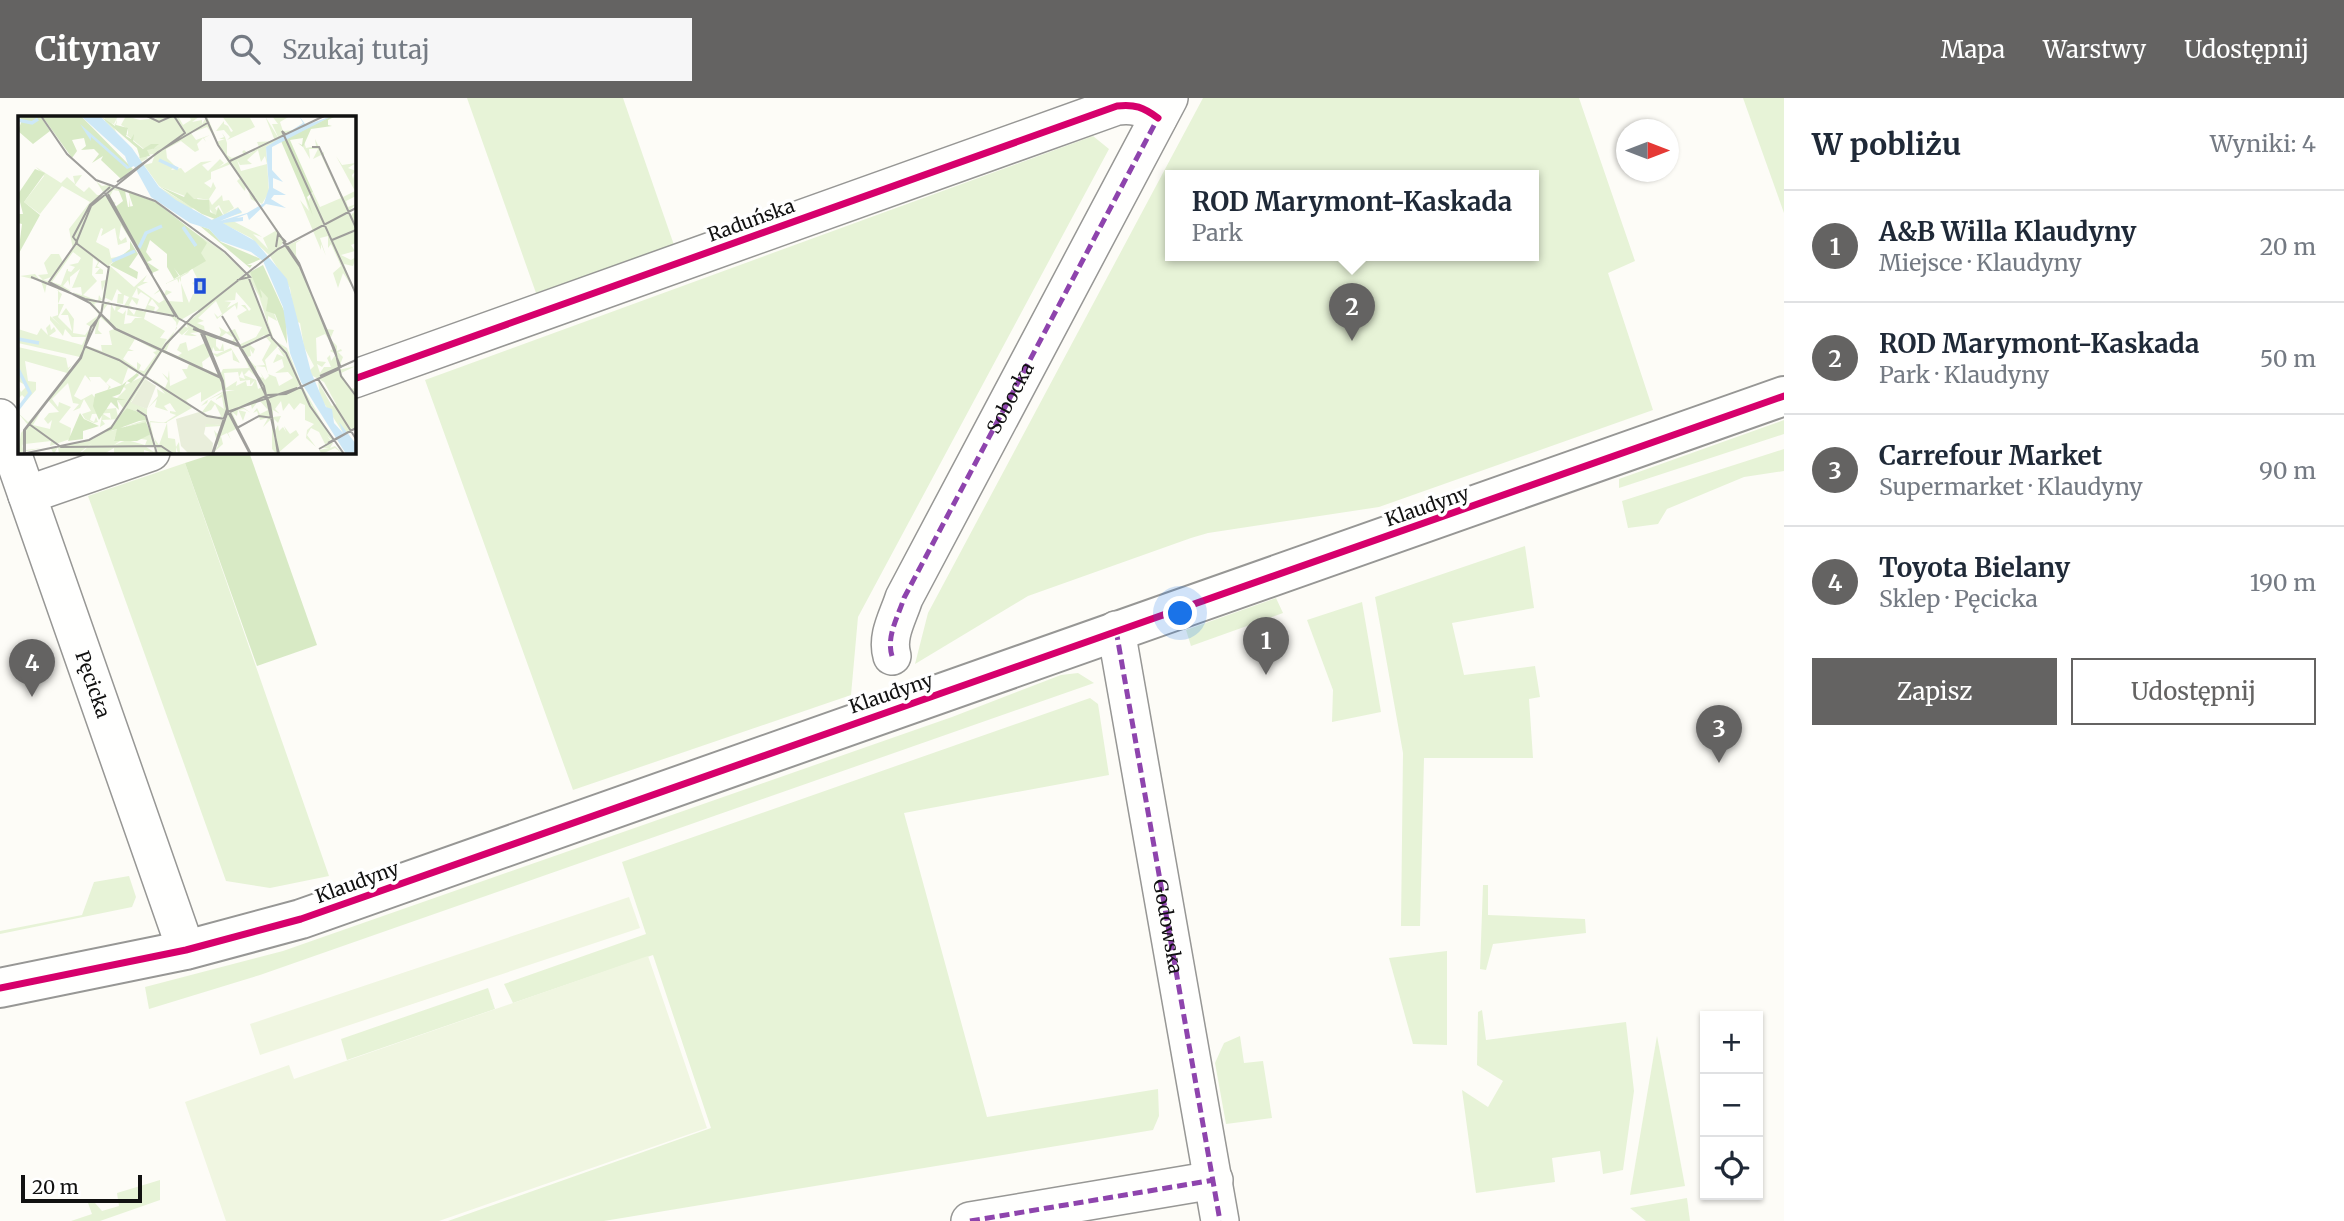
<!DOCTYPE html>
<html lang="pl">
<head>
<meta charset="utf-8">
<style>
  body { margin:0; font-family:Merriweather,serif; background:#f6f6f7; color:#1f2937 }
  .controls { position:absolute; right:21px; bottom:21px; display:grid; overflow:hidden; border-radius:0px; box-shadow:0 2px 5px #0004 }
  .controls button { width:63px; height:63px; display:grid; place-items:center; padding:0; border:0; border-bottom:2px solid #e0e1e3; background:#fff; color:#1f2937; font:35px sans-serif }
  .compass { position:absolute; left:1616px; top:21px; width:63px; height:63px; border-radius:50%; background:#fff; box-shadow:0 2px 5px #0004; rotate:90deg }
  .scale { position:absolute; left:21px; bottom:18px; width:121px; box-sizing:border-box; padding-left:7px; border:4px solid #111; border-top:0; font-size:19px; line-height:24px; white-space:nowrap; color:#111; -webkit-text-stroke:5px #fff; paint-order:stroke }
  .you { position:absolute; left:1181px; top:516px; width:24px; height:24px; margin:-18px; border:5px solid #fff; border-radius:50%; background:#1a73e8; box-shadow:0 0 0 10px #1a73e833 }
  .badge { display:grid; place-items:center; width:46px; height:46px; border-radius:50%; background:#646362; color:#fff; font-size:23px; font-weight:700 }
  .pin { position:absolute; translate:-50% -58px; filter:drop-shadow(0 2px 4px #0008) }
  .pin::after { content:''; position:absolute; top:37px; width:24px; height:21px; background:inherit; clip-path:polygon(0 0,100% 0,50% 100%) }
  .popup { position:absolute; left:1165px; top:72px; width:374px; height:91px; box-sizing:border-box; display:grid; place-content:center; border-radius:0px; background:#fff; filter:drop-shadow(0 2px 5px #0005); font-size:23px; white-space:nowrap; color:#747a83 }
  .popup b { font-size:26px; color:#1f2937 }
  .popup::after { content:''; position:absolute; left:50%; top:100%; margin-left:-14px; border:14px solid transparent; border-top-color:#fff }
  .list { margin:0; padding:0; list-style:none }
  h2 { display:flex; justify-content:space-between; align-items:center; height:91px; margin:0; padding:0 28px; font-size:30px }
  h2 small { font-size:23px; font-weight:400; color:#747a83 }
  .list li { display:grid; grid-template-columns:46px 1fr auto; gap:21px; align-items:center; box-sizing:border-box; height:112px; padding:0 28px; border-top:2px solid #e0e1e3 }
  .list b { display:block; font-size:26px; white-space:nowrap }
  .list p { margin:0; font-size:23px; white-space:nowrap; color:#747a83 }
  .list em { font-size:23px; font-style:normal; color:#747a83 }
  .actions { display:flex; gap:14px; padding:21px 28px }
  .actions a { flex:1; padding:16px 0; border:2px solid #646362; border-radius:0px; text-align:center; font-size:24px; color:#646362 }
  .actions .main { background:#646362; color:#fff }
  .icon { flex:none; width:38px; height:38px; fill:none; stroke:currentColor; stroke-width:2; stroke-linecap:round; stroke-linejoin:round }
  .map { position:relative; flex:none; width:1784px; height:1123px; overflow:hidden }
  header { display:flex; align-items:center; gap:42px; box-sizing:border-box; height:98px; padding:0 35px; background:#646362; color:#fff }
  header strong { font-size:33px }
  nav { display:flex; gap:38px; margin-inline-start:auto; font-size:24px }
  .search { width:490px; height:63px; background:#f6f6f7; display:flex; align-items:center; gap:18px; box-sizing:border-box; padding:0 24px; border-radius:0px; color:#747a83; font-size:26px }
  main { display:flex }
  aside { flex:1; background:#fff }
  .map>svg:first-child { display:block }
</style>
</head>
<body>
<header>
<strong>Citynav</strong>
<div class="search"><svg class="icon" aria-label="search" viewBox="0 0 24 24"><circle cx="10" cy="10" r="6"/><path d="M15 15l6 6"/></svg>Szukaj tutaj</div>
<nav><a>Mapa</a><a>Warstwy</a><a>Udostępnij</a></nav>
</header>
<main>
<div class="map">
<svg width="1784" height="1123" viewBox="0 0 1784 1123">
  <rect width="100%" height="100%" fill="#fdfcf7"/>
  <g fill="#e7f3d7" fill-rule="evenodd">
    <polygon points="467,0 623,0 674,147 536,195"/>
    <path d="M1203 0H1579L1635 163 1608 175 1653 312 1379 409 1208 435 1191 440 1028 498 915 566 928 515ZM1170 77H1534V157H1170Z"/>
    <polygon points="1743,0 1784,0 1784,115"/>
    <polygon points="1093,38 1109,51 858,519 851,597 573,692 425,282"/>
    <polygon points="1784,322 1784,336 1619,390 1619,381"/>
    <polygon points="1784,351 1784,373 1744,379 1667,411 1658,426 1628,430 1622,403"/>
    <polygon points="185,365 329,778 270,790 226,783 88,398"/>
    <polygon points="1525,448 1534,510 1452,525 1464,577 1535,568 1540,599 1529,601 1533,660 1424,660 1420,828 1401,828 1403,655 1375,499"/>
    <polygon points="1276,500 1283,515 1191,548 1186,532"/>
    <polygon points="1362,504 1381,614 1332,624 1333,592 1307,522"/>
    <polygon points="1078,575 1094,585 260,877 149,911 145,889 283,853 952,619 1061,577"/>
    <polygon points="1090,600 1098,606 1109,677 904,715 987,1019 1158,991 1159,1018 1153,1032 604,1123 448,1123 711,1030 653,857 513,905 504,886 646,836 622,764"/>
    <polygon points="129,778 136,799 132,809 0,836 0,833 82,817 94,784"/>
    <polygon points="1483,787 1488,787 1488,817 1585,821 1586,835 1493,846 1486,872 1480,871"/>
    <polygon points="1447,853 1447,947 1413,946 1389,860"/>
    <polygon points="488,890 495,911 347,962 341,941"/>
    <polygon points="1482,912 1486,942 1626,924 1634,993 1623,1072 1603,1076 1600,1053 1552,1060 1555,1084 1476,1095 1462,992 1488,1009 1503,983 1477,967 1478,914"/>
    <polygon points="1240,938 1244,965 1263,963 1272,1020 1226,1026 1215,965 1224,945"/>
    <polygon points="1657,938 1685,1088 1630,1097"/>
    <polygon points="160,1082 160,1102 100,1123 71,1123 92,1116 88,1105 95,1105 102,1113 119,1108 117,1095"/>
    <polygon points="1687,1100 1690,1123 1646,1123 1630,1110"/>
  </g>
  <polygon fill="#d8eac5" points="219,354 249,354 317,547 257,568 185,365"/>
  <g fill="#f0f6e1">
    <polygon points="629,799 640,830 260,957 250,926"/>
    <polygon points="648,858 707,1030 439,1123 226,1123 185,1004 289,967 294,981"/>
  </g>
  <g fill="none" stroke-linecap="round" stroke-linejoin="round">
    <defs>
      <g id="minor">
        <path d="M354 281 1117 8C1135 6 1143 9 1158 20"/>
        <path id="s1" d="M0 320 186 852"/>
        <polyline points="27,397 151,354"/>
        <path id="s2" d="M1116 532 1220 1123"/>
        <path id="s3" d="M892 558C886 538 898 519 904 500L1169 0"/>
        <polyline points="970,1123 1214,1082"/>
      </g>
      <polyline id="tertiary" points="0,890 186,852 301,821 1784,298"/>
    </defs>
    <use href="#minor" stroke="#979795" stroke-width="40"/>
    <use href="#tertiary" stroke="#979795" stroke-width="42"/>
    <use href="#minor" stroke="#fffffe" stroke-width="37"/>
    <use href="#tertiary" stroke="#fffffe" stroke-width="38"/>
    <g stroke="#8e44ad" stroke-width="5" stroke-dasharray="10 5" stroke-linecap="butt">
      <polyline points="1116,532 1220,1123"/>
      <path d="M892 558C886 538 898 519 904 500L1158 20"/>
      <polyline points="970,1123 1214,1082"/>
    </g>
    <defs>
      <g id="cycleway">
        <path d="M354 281 1117 8C1135 6 1143 9 1158 20"/>
        <polyline points="0,890 186,852 301,821 1784,298"/>
      </g>
    </defs>
    <use href="#cycleway" stroke="#fff" stroke-width="11"/>
    <use href="#cycleway" stroke="#d6006c" stroke-width="7"/>
  </g>
  <g text-anchor="middle" stroke-width="7" stroke-linejoin="round" paint-order="stroke">
    <g font-size="19" fill="#111" stroke="#fff">
      <text transform="translate(751 122) rotate(-20)" y="7">Raduńska</text>
      <text dy="7" stroke="none"><textPath href="#s3" startOffset="287">Sobocka</textPath></text>
      <text transform="translate(1427 408) rotate(-19)" y="7">Klaudyny</text>
      <text dy="7" stroke="none"><textPath href="#s1" startOffset="282">Pęcicka</textPath></text>
      <text transform="translate(891 595) rotate(-19)" y="7">Klaudyny</text>
      <text transform="translate(357 784) rotate(-20)" y="7">Klaudyny</text>
      <text dy="7" stroke="none"><textPath href="#s2" startOffset="301">Godowska</textPath></text>
    </g>
  </g>
  <g transform="translate(18 18)">
    <rect width="338" height="338" fill="#fdfcf7"/>
    <path d="M86 0H100L96 8 110 19V13L103 9 108 0 122 4 160 0 165 9 173 4 171 0H182L174 6 184 4V8L189 0 199 24 189 11 173 17 178 24 192 19 186 22 188 26 185 22 179 28 181 34 177 36 163 25 148 33 149 42 157 50 153 54 163 52 167 57 183 46 194 45 184 49 190 55 202 43 206 47 201 51 210 46 198 26 207 23H201L206 21 204 17 207 21 209 27V39L214 42 226 38 224 36 226 34 230 32 226 34 231 38 241 31 239 26 257 25 247 0 261 23 254 8H260L254 0H272L262 6 265 15 279 14 248 31 251 76 244 88 239 85 243 89 233 83 228 68 227 75 225 73 219 65 223 61 213 48 193 56V63L186 67 193 72 195 66 198 72 191 83 194 89 204 79 205 85 211 84 216 92 207 98 220 91 224 97 196 105 193 104 206 99 201 89 197 92 202 99 197 100 188 88 191 84 179 82 183 89 176 87 184 92 182 94 174 86 176 92 173 93 157 85 141 71 169 88V84L170 82 177 84 141 70 126 49 134 47 137 38 127 39 130 42 123 46 121 41 129 37 124 39 121 35 126 33 94 7 99 18 88 9ZM240 34 243 46 247 40 249 48 223 55 219 44 222 49 234 48 229 44ZM204 0H231L237 11 209 24 212 21 206 14 198 15 206 5V8L210 10 213 16 215 15ZM297 23 304 37 315 32 306 36V41L303 38 325 81 337 75 318 40 324 49 338 47 330 52 338 55 334 59 335 63 336 59 338 58V80L328 85 330 91 338 88 330 96 332 100 338 94V127L333 129 337 135 323 139 333 144 338 141 335 150 326 148 335 172 325 157 320 172 315 157 323 150 313 128 310 132V120L302 122 308 140 303 128V134L282 84 291 95 283 68 290 85 295 76 302 91 323 82 303 39 295 43 300 33H291L292 43 285 31 286 26 288 32 298 30ZM18 51 43 67 49 61 57 68 55 60 64 59 57 69 66 76 71 71 79 79H89L90 74 85 76 78 65 84 70 90 69 107 74 112 77 95 74 91 83 98 87 95 89 101 103 134 158 103 109 101 122 103 125 108 121 109 126 100 129 97 112 83 120 85 113 83 112 78 126 91 133 93 142 103 140 91 149 116 171 129 159 125 166H130L119 171 141 187 146 184 142 175 135 179 142 173 146 179 148 174 154 176 147 180 150 185 165 186 163 167 171 187 175 178H185L174 167 180 164 174 152 170 157 163 161V166L161 162V167L159 163 147 168 168 157 163 150 156 155 159 150 150 137 111 102V82L114 101 121 81 135 85 152 99 144 97 139 104 152 110 155 102 203 134 227 157 220 164 228 158 233 164 229 158 233 155 251 182 249 189 256 197 259 205 250 200V206L256 224 269 232 283 268 278 272 284 270 316 326 309 320 315 327 312 332 317 330 325 338 317 332 304 338 301 334 311 332H301L308 330 301 316 293 312 289 319 298 331 288 322 289 314 296 308 287 304V289L282 287 276 294 271 287 265 295 263 285 257 293 262 298 255 294V301L263 300 260 307 256 303 257 314 260 309 261 315 265 311 268 316 266 310 272 318 278 314 281 319 259 338 254 333V302L245 311 250 302 242 304 239 295 235 297 239 292 242 298 250 294 241 284 234 293 233 289 221 291 226 292 233 297 226 293 220 294 228 296 225 305 220 293 219 300 214 296 220 310 226 309 210 317 213 324 209 317 203 320 205 328 196 336H203L194 338 200 330 196 314 199 318 204 310 187 311 188 307 204 309 209 302 199 301 203 300 197 288 193 294 185 297 184 296 193 284 206 293 204 281 197 284 205 277 190 284 189 287 183 290 188 285 204 276 217 274H207L205 267V273L183 286V276L168 284 174 292 149 306 150 322 157 323 158 331 161 326 162 336 167 338 160 337 158 331V338L140 337 136 322 141 329 149 307 132 305 137 329H125L136 336 137 331 139 338 126 334V338H96V332L86 338H62L74 327 60 338H41L40 331 36 338 33 333 7 338 75 323 102 303 84 304 87 308 82 311 84 299 82 300 79 299 85 298 93 303 92 297 74 298 72 304 76 306 78 301 80 306 76 307 67 303 64 298 73 295 66 283 62 292 55 295 61 288 55 287 50 267 34 283 40 291 41 286 53 291 41 306 53 312 52 323 32 330 33 325 7 328 6 332 4 328 5 333 8 334 24 332 0 337 3 317 10 309 0 297 10 306 23 294 13 306 22 297 15 309 32 313 34 304 30 308 26 303 31 297 41 296 30 284 49 257 7 245 10 265 18 266V274L1 293 8 283 4 279 0 283V269L3 276 9 270 0 265V231L48 242 50 252 54 249 50 254 53 253 62 241 0 227V213L19 219 23 212 30 219 28 212 32 208 33 214 36 211 38 215 31 220 64 229 68 221H54L47 213 45 220 32 204V200L43 210 34 201 40 199V171L29 166 27 177 23 165 2 160 17 158 21 163 31 165 33 161 25 164 20 159 30 158 26 147 33 138H41L45 146 55 133 51 113 72 86 44 70 22 98 6 86 26 60ZM55 136 63 142 60 147 51 149 57 151 53 156 50 155V153H49L43 169 34 166ZM75 142 80 146 77 152H82L77 158H85V154L79 150 82 145 90 152 88 164 83 165 84 175 87 167 84 184 81 179 80 185 65 179 79 165 74 159ZM62 153 54 172 63 171 64 179 54 176 73 187 81 199 68 208 73 211 67 219 55 217 56 203 48 192 43 199H50L54 215 40 201 46 188H40L44 178 39 174 53 175 45 170 50 164 52 170V161ZM234 168 241 180 254 221 269 238 268 239 266 236 261 232H260L266 241 259 238 255 247 264 243 266 251 257 257 270 256 275 262 261 270 258 261 250 258 247 244 260 230 252 220ZM119 172 120 179 123 176 132 182 126 196 119 192 116 199 110 192 109 199 125 202H117L113 207 106 208 108 194 105 198 99 195 105 190 98 188 97 195 94 190V189H97L98 188 94 187 96 188 93 189 92 204 82 199 92 185 84 187 82 197 76 188 88 182 94 185 99 173 104 178H100L99 187 105 188 106 179 111 181 106 190 117 193 111 189 114 183 119 189 121 183 114 181ZM218 176 233 193 231 195 227 189H223L229 194 219 200 222 206 244 211 238 221 216 231H222L231 252 205 253 202 259 185 252 184 246 195 238 199 241 214 234 215 244 222 247 213 232 199 238 194 237 195 231 197 235H206L205 227 202 234 198 230V221L206 224 203 221 208 217 216 222 213 227 222 224 217 213 209 216 201 211 203 216 201 221 187 216 186 210 179 207 186 205 180 202 198 185 204 198 200 201 196 197 199 203 217 189 219 194 220 186 209 192 213 186 206 185 217 184ZM134 183 141 192 136 197 151 198 158 206 159 212 144 231 149 223 142 222 147 215 126 203 128 196 136 195 137 191 130 189ZM180 194 181 197 168 208 170 212 166 210 160 216 164 219 171 213 166 219 174 220H179L172 217 181 216 187 227 170 235 168 226 162 228 159 234 164 237 160 240 148 235 161 205ZM82 201 96 213 91 215 94 229H83L84 235 66 229 78 205 77 218H84L80 214ZM246 219 253 227 244 244 247 249 237 250 229 241 233 240 232 233 235 238 237 233 232 229ZM117 223 139 235 135 236 138 239 126 255 121 254 123 249 119 246V253L105 243 110 235H116L111 233ZM144 236 171 248 169 253H164L169 262 152 270 151 254 150 262 144 257 150 265 147 272 135 263 147 278 139 273 140 280 130 292 139 283 137 291 150 295 146 290 152 287 158 296 152 295V297L158 299 146 307 129 306V293L113 286 127 263 131 264 129 260ZM238 250 247 251 251 260 247 264 242 256 245 262 240 260 244 271 240 273 238 264 226 259 231 254 239 262ZM110 252 126 260 105 270 108 273 98 283 105 292 100 301 98 292 89 293 91 280 78 283 74 278 63 284 56 280 67 259 73 266 71 261H82L91 270 89 275 93 271 88 267 92 262 104 269ZM224 255 227 263 221 261 222 265 232 264V269L237 264 234 270H229L228 265 218 270 219 265 208 272 206 257 220 256 221 261ZM109 292 125 298 128 304 93 315ZM129 306 133 318 119 322 129 324 127 329 109 324 96 329 102 325 96 324 100 312ZM244 91 267 125 260 133 284 123 278 127V139L308 213 316 214 313 221 309 219 319 230V225V235L323 233 324 235 320 236 325 241 322 249 326 250 311 256 338 250 323 257 332 273 338 272V311L328 317 332 324 331 326 302 281 300 265 314 290 318 288 306 266 289 257 296 250 286 231 282 207 277 205 272 172 252 140 258 135 251 139 233 122 204 107 216 104 225 105H215L238 117 244 121 235 118 250 133 245 122 259 114ZM307 218 316 232 312 235 318 238 313 245 312 239 309 242 313 251H306L302 257 299 248 304 251 308 246 299 245 298 222Z" fill="#e7f3d7" fill-rule="evenodd"/>
    <path d="M0 0H22L32 15 15 28 0 15 4 4ZM24 0H63L115 53 103 63 83 44 85 40 74 47 81 38 76 33 63 34 68 30 66 22 54 24 59 35 54 42ZM82 0 97 10 99 3 98 9 110 12 108 20 113 23 116 18 115 25 125 33 133 28H141L135 33 143 31 129 34 132 40 122 42 119 32ZM314 0H318L310 4V9L314 10 293 13 285 31 280 27 284 29 285 22 272 24 295 76 289 81 295 100 263 25ZM17 53 27 57 6 86 22 99 0 139 4 108 0 107V98H5L0 78ZM141 70 166 81 169 76 176 83 191 84 192 96 198 99 200 91 205 99 197 103 184 98ZM100 73 107 75 110 91 115 90 110 75 139 87 185 123 189 127 183 137 188 145 162 160 156 152 161 160 156 163 149 151V138L132 124 128 136 134 144 129 146 141 154 134 157 139 167 96 92 105 85ZM182 110 191 113 203 126 243 143 229 149H234L232 152ZM112 125 120 138 111 151 120 156 119 163 92 149 112 133ZM245 149 268 199 269 228 257 198 248 195 250 182 242 173 244 181 243 182 232 156ZM119 257 121 259 113 267 109 265 102 278 94 281 108 284H99L101 294 93 286 81 304 75 290 77 278 104 269ZM109 292 126 298 129 304 121 305 102 312 128 306 133 318 119 325H96L99 313 88 316ZM62 297 66 303 81 310 65 315V323L50 325Z" fill="#d8eac5"/>
    <path d="M127 263 138 270 129 293 113 287ZM181 296 206 303 204 309 188 308 186 318 195 327 194 338H171L163 330 158 303Z" fill="#e9eedb"/>
    <path d="M63 0H82L114 32 141 71 158 84 194 104 220 92 224 96 202 105 229 97 246 87 251 72 248 31 285 7 281 0 288 9 314 0 254 31V54L265 66 255 62V72L268 79H256L253 83 268 92 248 88 231 104 229 98 218 102 225 101V105L205 107 237 125 269 163 293 256 308 291 314 293 316 307 325 317 321 306 338 328V338H328L283 266 272 237 265 191 245 145 233 136 202 125 191 113 172 107 133 81 116 50 109 53 73 21V25L62 8 111 51 107 40Z" fill="#cde8f7"/>
    <path fill="none" stroke="#cde8f7" stroke-width="3.5" d="M0 4 14 7 20 3M141 44 160 53M165 111 178 130M121 132 128 117 144 110M94 145 117 135M0 223 21 227M0 253 12 277 0 293"/>
    <path fill="none" stroke="#9f9e9b" stroke-width="2" d="M23 0 49 38 78 64 137 85 207 136 232 161 219 164M129 0 141 6 154 0M187 0 200 29 281 147 323 252M268 19 264 15 338 178M294 31H301L338 112M212 45 306 0M99 66 167 17 156 0M92 71 72 89 55 121 59 126 31 166 72 187 97 213 203 262M87 77 158 201M90 78 134 158M314 124 338 114M265 126 282 151 317 234 323 260 338 280M258 131 260 118 268 126M129 151 160 202 185 216 205 265 210 296 232 338M91 152 58 127 73 90 140 36 191 6M230 160 254 222 268 237 292 290 326 338M13 161 67 183 156 200M83 198 98 213 202 261M204 200 246 270 261 338M175 213 199 222M179 213 222 229M183 217 204 266 209 293 194 338M197 221 221 230 240 263M66 230 101 244 189 300 207 303M223 232 253 218M302 260 338 244M239 261 252 288 260 338M300 263 338 323M119 294 128 300 139 338M209 296 279 272M212 296 250 279 268 278 321 253M212 297 233 338M11 308 43 331 143 330 155 338M219 312 241 300 255 302M310 327 338 312M301 333 338 312M4 338 71 324 93 312 148 228 175 200 260 133 338 92M6 338V314L62 242 82 198M7 338V314L63 242 73 211 83 199 91 150M195 338 210 295"/>
    <path fill="#1d4ed8" fill-opacity="0.15" stroke="#1d4ed8" stroke-width="3.5" d="M178 164H186V176H178Z"/>
    <rect width="338" height="338" fill="none" stroke="#111" stroke-width="3.5"/>
  </g>
</svg>
<div class="controls">
<button>+</button>
<button>−</button>
<button><svg class="icon" aria-label="locate" viewBox="0 0 24 24"><circle cx="12" cy="12" r="6"/><path d="M12 2v4M12 18v4M2 12h4M18 12h4"/></svg></button>
</div>
<svg class="compass" viewBox="-18 -18 36 36"><path d="M0-13l5 13h-10z" fill="#e53935"/><path d="M0 13l5-13h-10z" fill="#747a83"/></svg>
<div class="scale">20 m</div>
<div class="you"></div>
<div class="pin badge" style="left:1266px;top:577px">1</div>
<div class="pin badge" style="left:1352px;top:243px">2</div>
<div class="popup"><b>ROD Marymont-Kaskada</b>Park</div>
<div class="pin badge" style="left:1719px;top:665px">3</div>
<div class="pin badge" style="left:32px;top:599px">4</div>
</div>
<aside>
<h2>W pobliżu<small>Wyniki: 4</small></h2>
<ul class="list">
<li><span class="badge">1</span><div><b>A&amp;B Willa Klaudyny</b><p>Miejsce · Klaudyny</p></div><em>20 m</em></li>
<li><span class="badge">2</span><div><b>ROD Marymont-Kaskada</b><p>Park · Klaudyny</p></div><em>50 m</em></li>
<li><span class="badge">3</span><div><b>Carrefour Market</b><p>Supermarket · Klaudyny</p></div><em>90 m</em></li>
<li><span class="badge">4</span><div><b>Toyota Bielany</b><p>Sklep · Pęcicka</p></div><em>190 m</em></li>
</ul>
<div class="actions"><a class="main">Zapisz</a><a>Udostępnij</a></div>
</aside>
</main>
</body>
</html>
